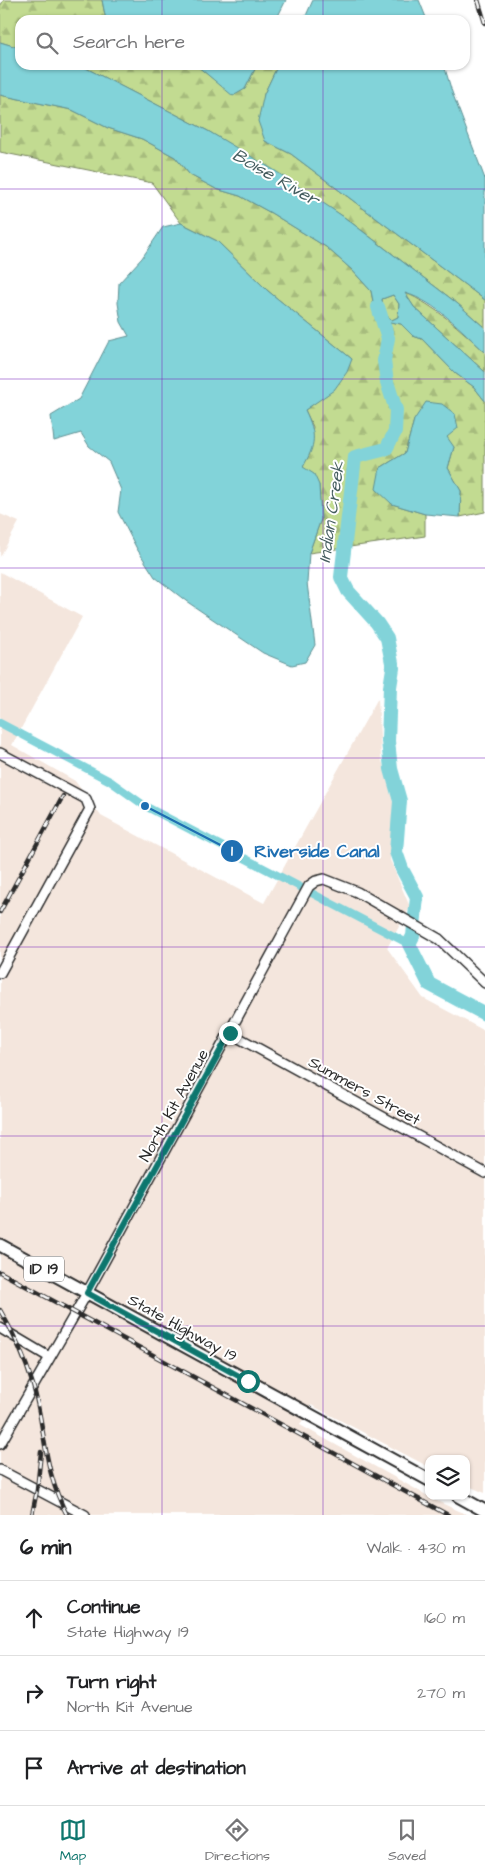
<!DOCTYPE html>
<html lang="en">
<head>
<meta charset="utf-8">
<style>
  body { margin:0; font-family:"Architects Daughter",sans-serif; background:#f6f6f6; color:#202124 }
  .controls { position:absolute; right:15px; bottom:15px; display:grid; overflow:hidden; border-radius:10px; box-shadow:0 1px 4px #0004 }
  .controls button { width:45px; height:45px; display:grid; place-items:center; padding:0; border:0; border-bottom:1px solid #e0e0e0; background:#fff; color:#202124; font:25px sans-serif }
  .stop { position:absolute; width:15px; height:15px; margin:-11px; border:4px solid #0f766e; border-radius:50%; background:#fff }
  .stop.end { background:#0f766e; border-color:#fff; box-shadow:0 1px 5px #0008 }
  .list { margin:0; padding:0; list-style:none }
  h2 { display:flex; justify-content:space-between; align-items:center; height:65px; margin:0; padding:0 20px; font-size:21px }
  h2 small { font-size:16px; font-weight:400; color:#757577 }
  .list li { display:grid; grid-template-columns:32px 1fr auto; gap:15px; align-items:center; box-sizing:border-box; height:75px; padding:0 20px; border-top:1px solid #e0e0e0 }
  .list b { display:block; font-size:19px; white-space:nowrap }
  .list p { margin:0; font-size:16px; white-space:nowrap; color:#757577 }
  .list em { font-size:16px; font-style:normal; color:#757577 }
  .icon { flex:none; width:28px; height:28px; fill:none; stroke:currentColor; stroke-width:2; stroke-linecap:round; stroke-linejoin:round }
  .map { position:relative; flex:none; width:485px; height:1515px; overflow:hidden }
  .search { position:absolute; background:#fff; box-shadow:0 1px 4px #0004; left:15px; right:15px; top:15px; height:55px; display:flex; align-items:center; gap:12px; box-sizing:border-box; padding:0 18px; border-radius:15px; color:#757577; font-size:19px }
  .sheet { height:290px; background:#fff }
  nav { display:flex; justify-content:space-around; align-items:center; box-sizing:border-box; height:70px; border-top:1px solid #e0e0e0; background:#fff; font-size:14px; color:#757577 }
  nav a { display:grid; justify-items:center; gap:2px }
  nav .on { color:#0f766e }
  .map>svg:first-child { display:block }
</style>
</head>
<body>
<div class="map">
<svg width="485" height="1515" viewBox="0 0 485 1515">
  <defs>
    <pattern id="forest-firs" width="22" height="20" patternUnits="userSpaceOnUse" patternTransform="scale(1.25)"><rect width="22" height="20" fill="#c2db91"/><path d="M5 1l3.5 6h-7zM16 11l3.5 6h-7z" fill="#a7bc7d"/></pattern>
  </defs>
  <rect width="100%" height="100%" fill="#fff"/>
  <filter id="ink" filterUnits="userSpaceOnUse"><feTurbulence type="fractalNoise" baseFrequency=".02" numOctaves="2"/><feDisplacementMap in="SourceGraphic" scale="10" xChannelSelector="R" yChannelSelector="G"/><feConvolveMatrix kernelMatrix="1 2 1 2 8 2 1 2 1" color-interpolation-filters="sRGB"/></filter>
  <g filter="url(#ink)">
    <g fill="#f4e6dd">
      <polygon points="0,514 19,522 0,557"/>
      <polygon points="0,572 82,617 12,745 75,781 101,816 264,903 378,698 381,757 394,806 390,860 410,907 387,948 423,998 485,1031 485,1493 466,1485 466,1459 429,1459 429,1467 311,1405 300,1425 439,1502 468,1515 0,1515"/>
    </g>
    <g fill="url(#forest-firs)" stroke="#76835e">
      <polygon points="4,0 102,0 106,20 20,20 20,48 0,42 0,6"/>
      <polygon points="80,65 196,65 212,78 245,89 257,65 269,65 276,69 264,94 265,141 291,154 485,300 485,328 458,304 344,217 208,131"/>
      <polygon points="0,95 72,110 108,128 142,139 175,157 190,175 216,189 240,196 271,213 326,247 352,270 371,291 377,322 383,324 390,322 401,324 413,336 422,339 455,373 474,387 485,401 485,512 460,517 461,491 448,468 454,447 414,420 405,453 380,468 392,504 425,514 425,536 309,553 321,519 319,485 303,468 313,427 305,410 318,400 352,359 268,291 217,241 181,223 152,183 0,152"/>
      <path d="M404 292C436 306 460 329 485 352V372L414 307Z"/>
      <polygon points="393,295 399,304 398,317 392,320 383,313 382,299"/>
    </g>
    <g fill="#82d3d9" stroke="#5f9093" fill-rule="evenodd">
      <polygon points="102,0 286,0 276,20 106,20"/>
      <polygon points="313,0 419,0 427,20 304,20"/>
      <path d="M0 42 20 48V65H80L208 131 274 170 344 217 458 304 485 328V352C461 330 436 302 405 293L414 307 485 372V401L474 387 455 373 422 339 413 336 401 324 390 322 383 324 377 322 371 291 352 270 326 247 271 213 240 196 216 189 190 175 175 157 142 139 108 128 72 110 0 95ZM393 295 399 304 398 317 392 320 383 313 382 299Z"/>
      <polygon points="196,65 257,65 245,89 233,96"/>
      <polygon points="269,65 444,65 452,92 485,179 485,300 291,154 265,141 258,121 264,94 276,69"/>
      <path d="M181 223 217 241 268 291 352 359 347 372 334 390 305 410C317 435 316 444 303 467L314 474 319 485 321 519 309 553 307 583 315 645 305 662 292 665 263 653 186 601 155 577 137 549 118 512 121 490 109 462 89 446 81 433 54 441 51 416 79 399 109 341 129 336 121 322 118 303 119 283 142 258 163 227Z"/>
      <polygon points="426,402 442,404 455,414 458,428 447,437 454,447 448,468 461,491 460,517 425,514 392,504 376,489 380,468 405,453 414,420"/>
    </g>
    <g fill="none" stroke-linecap="round" stroke-linejoin="round">
      <polyline stroke="#82d3d9" stroke-width="8" points="0,723 110,781 145,806 409,944"/>
      <polyline stroke="#82d3d9" stroke-width="14" points="378,307 388,338 384,361 387,382 396,410 395,432 386,449 355,457 341,577 348,591 377,623 387,638 393,668 390,687 388,741 391,769 400,801 396,852 402,869 417,897 413,936 409,944 429,984 485,1014"/>
      <defs>
        <g id="minor">
          <polyline points="0,753 86,799 90,809 0,973"/>
          <polyline points="230,1033 485,1173"/>
          <polyline points="0,1328 49,1357"/>
          <polyline points="0,1444 87,1293 309,886 316,881 324,879 357,892 439,939 485,983"/>
          <polyline points="0,1470 85,1515"/>
        </g>
        <g id="major">
          <polyline points="0,1245 429,1480"/>
          <polyline points="458,1496 485,1511"/>
        </g>
      </defs>
      <use href="#minor" stroke="#2b2b2b" stroke-width="12"/>
      <use href="#major" stroke="#2b2b2b" stroke-width="15"/>
      <use href="#minor" stroke="#fff" stroke-width="9"/>
      <use href="#major" stroke="#fff" stroke-width="11"/>
      <defs>
        <g id="rail">
          <polyline points="478,0 485,23"/>
          <polyline points="0,912 63,796"/>
          <polyline points="0,1272 448,1515"/>
          <path d="M0 1310C14 1334 25 1358 33 1385 46 1431 43 1470 67 1515"/>
          <polyline points="32,1515 37,1490 41,1452"/>
        </g>
      </defs>
      <use href="#rail" stroke="#2b2b2b" stroke-width="4.5"/>
      <use href="#rail" stroke="#fff" stroke-width="2.5" stroke-dasharray="8" stroke-linecap="butt"/>
    </g>
  </g>
  <g fill="none" stroke-linecap="round" stroke-linejoin="round" filter="url(#ink)">
    <polyline stroke="#0f766e" stroke-width="6" points="230,1033 87,1293 248,1381"/>
  </g>
  <path fill="none" stroke="#7b2cbf" stroke-width="1" stroke-opacity="0.55" d="M162 0V20M323 0V20M162 65V1515M323 65V1515M0 189H485M0 379H485M0 568H485M0 758H485M0 947H485M0 1136H485M0 1326H485"/>
  <g text-anchor="middle" stroke-width="4" stroke-linejoin="round" paint-order="stroke">
    <rect fill="#fff" stroke="#6b6b6b" stroke-width="1" x="24" y="1256.5" width="40" height="25" rx="4"/>
    <g font-size="15" font-weight="bold" fill="#2b2b2b">
      <text x="44" y="1274">ID 19</text>
    </g>
    <g font-size="16" fill="#2b2b2b" stroke="#fff">
      <text transform="translate(365 1090) rotate(29)" y="6">Summers Street</text>
      <text transform="translate(173 1105) rotate(-61)" y="6">North Kit Avenue</text>
      <text transform="translate(183 1327) rotate(29)" y="6">State Highway 19</text>
    </g>
    <g font-size="18" font-style="italic" fill="#455d5f" stroke="#fff">
      <text transform="translate(276 177) rotate(30)" y="6">Boise River</text>
      <text transform="translate(331 512) rotate(-82)" y="6">Indian Creek</text>
    </g>
  </g>
  <path fill="none" stroke="#1f6fb2" stroke-width="2" d="M145 806L232 851"/>
  <g fill="#1f6fb2" stroke="#fff" stroke-width="2">
    <circle cx="145" cy="806" r="5"/>
    <circle cx="232" cy="851" r="12"/>
  </g>
  <g font-size="15" text-anchor="middle" font-weight="bold" fill="#fff">
    <text x="232" y="856">1</text>
  </g>
  <g font-size="18" text-anchor="middle" font-weight="bold" fill="#1f6fb2" stroke="#fff" stroke-width="4" stroke-linejoin="round" paint-order="stroke">
    <text x="317" y="857">Riverside Canal</text>
  </g>
</svg>
<div class="controls">
<button><svg class="icon" aria-label="layers" viewBox="0 0 24 24"><path d="M12 4l9 5-9 5-9-5zM3 14l9 5 9-5"/></svg></button>
</div>
<div class="stop" style="left:248px;top:1381px"></div>
<div class="stop end" style="left:230px;top:1033px"></div>
<div class="search"><svg class="icon" aria-label="search" viewBox="0 0 24 24"><circle cx="10" cy="10" r="6"/><path d="M15 15l6 6"/></svg>Search here</div>
</div>
<section class="sheet">
<h2>6 min<small>Walk · 430 m</small></h2>
<ul class="list">
<li><svg class="icon" aria-label="ahead" viewBox="0 0 24 24"><path d="M12 20V5M6 11l6-6 6 6"/></svg><div><b>Continue</b><p>State Highway 19</p></div><em>160 m</em></li>
<li><svg class="icon" aria-label="right" viewBox="0 0 24 24"><path d="M7 20v-9h11M14 6l5 5-5 5"/></svg><div><b>Turn right</b><p>North Kit Avenue</p></div><em>270 m</em></li>
<li><svg class="icon" aria-label="arrive" viewBox="0 0 24 24"><path d="M6 21V4h12l-3 4 3 4H6"/></svg><div><b>Arrive at destination</b></div></li>
</ul>
</section>
<nav>
<a class="on"><svg class="icon" aria-label="map" viewBox="0 0 24 24"><path d="M3 6l6-2 6 2 6-2v14l-6 2-6-2-6 2zM9 4v14M15 6v14"/></svg>Map</a>
<a><svg class="icon" aria-label="directions" viewBox="0 0 24 24"><path d="M12 3l9 9-9 9-9-9zM9 14v-3h6M13 9l2 2-2 2"/></svg>Directions</a>
<a><svg class="icon" aria-label="saved" viewBox="0 0 24 24"><path d="M7 4h10v16l-5-4-5 4z"/></svg>Saved</a>
</nav>
</body>
</html>
